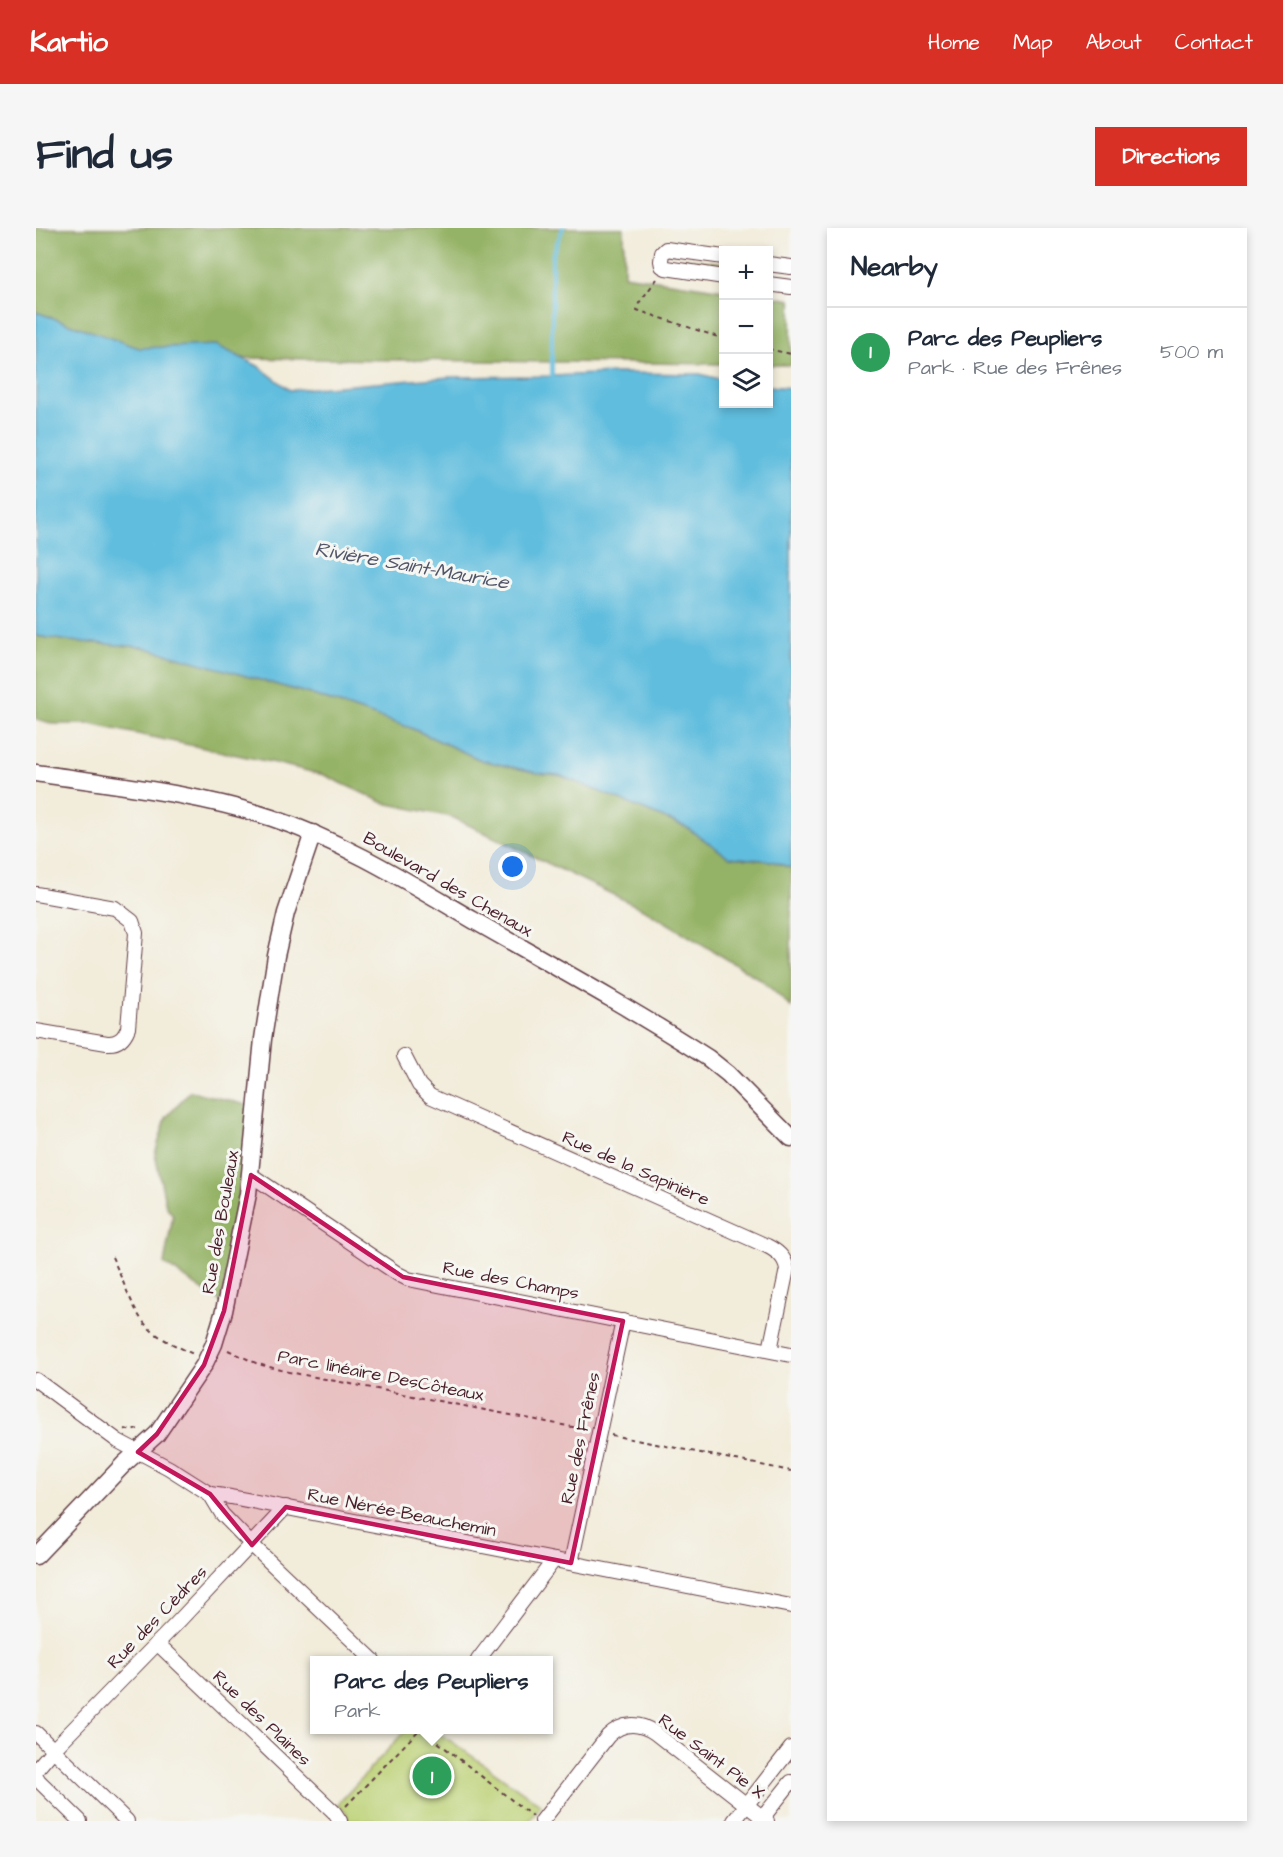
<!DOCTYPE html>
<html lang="en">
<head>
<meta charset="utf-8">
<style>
  body { margin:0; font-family:"Architects Daughter",sans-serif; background:#f6f6f7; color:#1f2937 }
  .controls { position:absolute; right:18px; top:18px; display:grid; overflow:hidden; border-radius:0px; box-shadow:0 3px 9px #0003 }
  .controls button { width:54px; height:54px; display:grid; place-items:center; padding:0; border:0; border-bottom:2px solid #e0e1e3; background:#fff; color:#1f2937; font:30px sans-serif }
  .you { position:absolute; left:477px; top:639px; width:21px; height:21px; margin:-15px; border:4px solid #fff; border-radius:50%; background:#1a73e8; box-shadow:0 0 0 9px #1a73e833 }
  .badge { display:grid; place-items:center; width:39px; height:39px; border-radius:50%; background:#d93025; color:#fff; font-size:20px; font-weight:700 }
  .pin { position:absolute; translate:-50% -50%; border:3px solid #fff; box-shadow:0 2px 6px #0006 }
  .popup { position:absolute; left:274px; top:1428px; width:243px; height:78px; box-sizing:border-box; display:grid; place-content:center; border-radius:0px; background:#fff; filter:drop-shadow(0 2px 4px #0005); font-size:20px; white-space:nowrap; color:#747a83 }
  .popup b { font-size:22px; color:#1f2937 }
  .popup::after { content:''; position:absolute; left:50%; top:100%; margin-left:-12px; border:12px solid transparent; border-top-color:#fff }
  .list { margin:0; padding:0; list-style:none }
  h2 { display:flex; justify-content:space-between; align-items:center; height:78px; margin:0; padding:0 24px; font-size:26px }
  h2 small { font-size:20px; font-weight:400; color:#747a83 }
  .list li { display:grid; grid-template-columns:39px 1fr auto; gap:18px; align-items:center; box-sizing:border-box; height:90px; padding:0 24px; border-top:2px solid #e0e1e3 }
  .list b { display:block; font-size:22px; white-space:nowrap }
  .list p { margin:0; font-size:20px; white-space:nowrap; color:#747a83 }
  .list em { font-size:20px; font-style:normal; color:#747a83 }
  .icon { flex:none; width:33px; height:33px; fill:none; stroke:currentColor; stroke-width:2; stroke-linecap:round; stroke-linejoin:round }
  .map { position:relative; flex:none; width:755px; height:1593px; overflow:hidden; border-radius:0px }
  header { display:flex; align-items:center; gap:36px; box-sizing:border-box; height:84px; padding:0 30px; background:#d93025; color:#fff }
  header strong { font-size:28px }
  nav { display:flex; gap:33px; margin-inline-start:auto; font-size:21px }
  .intro { display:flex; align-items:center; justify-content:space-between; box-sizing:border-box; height:144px; padding:0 36px }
  h1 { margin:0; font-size:42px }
  .button { padding:15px 27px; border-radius:0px; background:#d93025; color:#fff; font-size:21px; font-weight:700 }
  main { display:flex; gap:36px; padding:0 36px }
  aside { flex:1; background:#fff; border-radius:0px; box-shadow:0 3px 9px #0003 }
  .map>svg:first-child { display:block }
</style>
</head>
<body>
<header>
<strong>Kartio</strong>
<nav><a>Home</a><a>Map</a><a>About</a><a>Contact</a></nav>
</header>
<div class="intro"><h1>Find us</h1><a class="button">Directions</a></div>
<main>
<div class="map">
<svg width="755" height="1593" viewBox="0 0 755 1593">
  <rect width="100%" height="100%" fill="#f6f6f2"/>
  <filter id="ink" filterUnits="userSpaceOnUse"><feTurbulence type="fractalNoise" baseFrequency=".0167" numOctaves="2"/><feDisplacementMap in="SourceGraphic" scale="12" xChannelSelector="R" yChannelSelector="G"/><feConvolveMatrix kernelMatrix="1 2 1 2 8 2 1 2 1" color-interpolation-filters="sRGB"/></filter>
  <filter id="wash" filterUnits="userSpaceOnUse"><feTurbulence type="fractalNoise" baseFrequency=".008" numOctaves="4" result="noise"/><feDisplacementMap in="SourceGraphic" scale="24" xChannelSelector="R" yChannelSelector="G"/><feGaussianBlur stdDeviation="1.35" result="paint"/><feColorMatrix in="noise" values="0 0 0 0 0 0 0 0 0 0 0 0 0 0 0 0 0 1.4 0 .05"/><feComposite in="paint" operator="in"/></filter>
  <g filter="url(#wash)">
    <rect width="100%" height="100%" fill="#f2ecda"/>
    <g fill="#bcd174" stroke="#837850" stroke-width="1.5">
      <polygon points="646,30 687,35 687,43 646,37 645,35"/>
      <polygon points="370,1502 399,1502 505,1577 493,1593 313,1593 310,1584 302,1576"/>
    </g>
    <g fill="#95b366" stroke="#706948" stroke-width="1.5">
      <polygon points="0,0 588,0 588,47 687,62 687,136 114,129 0,96"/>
      <polygon points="733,68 755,72 755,137 733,137"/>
      <polygon points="0,408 34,413 107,419 274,466 375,500 445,532 502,545 523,547 650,599 693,629 736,633 755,640 755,779 727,753 613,684 416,589 348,575 288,547 239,535 54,496 19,496 0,491"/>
      <polygon points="154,863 215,878 194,1029 185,1074 128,1036 137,987 130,978 119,926 130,890"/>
    </g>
    <polygon fill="#60bdde" stroke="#556e84" stroke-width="1.5" points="0,84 103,120 180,117 222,138 254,162 414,149 516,148 581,145 664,146 687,152 688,176 732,176 733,158 755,160 755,640 736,633 693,629 650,599 523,547 502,545 445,532 375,500 274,466 107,419 34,413 0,408"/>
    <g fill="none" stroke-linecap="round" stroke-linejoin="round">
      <polyline stroke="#60bdde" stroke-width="4" points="516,148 516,28 527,0"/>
    </g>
  </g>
  <g filter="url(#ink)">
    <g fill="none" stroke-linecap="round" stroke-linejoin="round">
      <defs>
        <g id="minor">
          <polyline points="688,29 630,21 626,25 625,33 626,38 630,40 688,49"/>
          <polyline points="732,36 755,39"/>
          <polyline points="732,56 755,59"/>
          <path d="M0 666 79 680 96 693 100 705 92 800C88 810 82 816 71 815L0 803"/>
          <path d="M368 828 383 857 394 868 731 1018C741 1023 749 1029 751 1041L734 1122"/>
          <polyline points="215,947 362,1046 372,1051 755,1127"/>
          <polyline points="0,1152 82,1213 133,1240 174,1266 195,1269 755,1378"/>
          <polyline points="174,1266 186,1286 216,1317 337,1432"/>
          <polyline points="535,1335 587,1093"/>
          <polyline points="121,1415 298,1584 304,1593"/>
          <polyline points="442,1432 518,1332"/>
          <polyline points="0,1505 91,1593"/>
          <polyline points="0,1542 17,1522 141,1395 250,1279"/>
          <polyline points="0,1548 3,1553 44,1593"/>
          <path d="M506 1593 572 1508C586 1494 603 1494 619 1505L731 1593"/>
          <polyline points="698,1593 755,1520"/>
          <polyline points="724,1593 755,1554"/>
        </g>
        <g id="tertiary">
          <path d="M0 545C78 557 160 565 236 590 308 614 372 654 437 692 516 737 596 781 672 830L692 846 755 910"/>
          <polyline points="0,1328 88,1236 121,1206 168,1137 178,1116 188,1083 212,966 227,811 240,728 250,685 277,605"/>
        </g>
      </defs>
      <use href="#minor" stroke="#633e45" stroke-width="16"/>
      <use href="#tertiary" stroke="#633e45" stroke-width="19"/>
      <g stroke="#633e45" stroke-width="2" stroke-dasharray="4.5 4.5" stroke-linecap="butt">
        <polyline points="621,51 603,75 601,82 688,111"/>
        <polyline points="732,121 755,126"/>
        <path d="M76 1029C84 1045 98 1084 109 1096 121 1110 141 1118 157 1126"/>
        <polyline points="192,1122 222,1136 253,1144 552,1202"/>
        <polyline points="89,1201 96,1203 104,1200"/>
        <polyline points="575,1207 755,1243"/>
        <polyline points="389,1502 394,1508 496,1588"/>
        <polyline points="310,1578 383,1502"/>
      </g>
      <use href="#minor" stroke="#fff" stroke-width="14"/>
      <use href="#tertiary" stroke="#fff" stroke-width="16"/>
    </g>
  </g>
  <path fill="#c2185b" fill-opacity="0.2" stroke="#c2185b" stroke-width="4.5" stroke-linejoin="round" d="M215 947 367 1049 587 1093 535 1335 250 1279 216 1317 174 1266 102 1224 121 1206 168 1137 188 1083Z"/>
  <g text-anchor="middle" stroke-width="6" stroke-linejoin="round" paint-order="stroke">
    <g font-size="18" fill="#4a1f2b" stroke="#f6f6f2">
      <text transform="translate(412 656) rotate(30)" y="6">Boulevard des Chenaux</text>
      <text transform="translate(600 940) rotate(24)" y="6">Rue de la Sapinière</text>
      <text transform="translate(184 994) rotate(-80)" y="6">Rue des Bouleaux</text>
      <text transform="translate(475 1052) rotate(11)" y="6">Rue des Champs</text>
      <text transform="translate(345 1147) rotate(11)" y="6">Parc linéaire DesCôteaux</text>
      <text transform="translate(544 1210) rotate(-78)" y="6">Rue des Frênes</text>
      <text transform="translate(366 1284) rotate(11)" y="6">Rue Nérée-Beauchemin</text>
      <text transform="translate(121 1389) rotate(-46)" y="6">Rue des Cèdres</text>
      <text transform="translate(226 1490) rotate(44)" y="6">Rue des Plaines</text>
      <text transform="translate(676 1528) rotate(37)" y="6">Rue Saint Pie X</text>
    </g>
    <g font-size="20" font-style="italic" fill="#52566a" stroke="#f6f6f2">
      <text transform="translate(376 337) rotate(10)" y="7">Rivière Saint-Maurice</text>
    </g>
  </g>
</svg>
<div class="controls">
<button>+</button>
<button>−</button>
<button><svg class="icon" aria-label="layers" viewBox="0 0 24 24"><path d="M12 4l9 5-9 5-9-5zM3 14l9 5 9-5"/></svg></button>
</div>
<div class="you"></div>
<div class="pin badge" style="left:396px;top:1548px;background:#2e9e5b">1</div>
<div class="popup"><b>Parc des Peupliers</b>Park</div>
</div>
<aside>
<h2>Nearby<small></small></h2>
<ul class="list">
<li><span class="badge" style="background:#2e9e5b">1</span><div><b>Parc des Peupliers</b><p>Park · Rue des Frênes</p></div><em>500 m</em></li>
</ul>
</aside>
</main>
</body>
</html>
